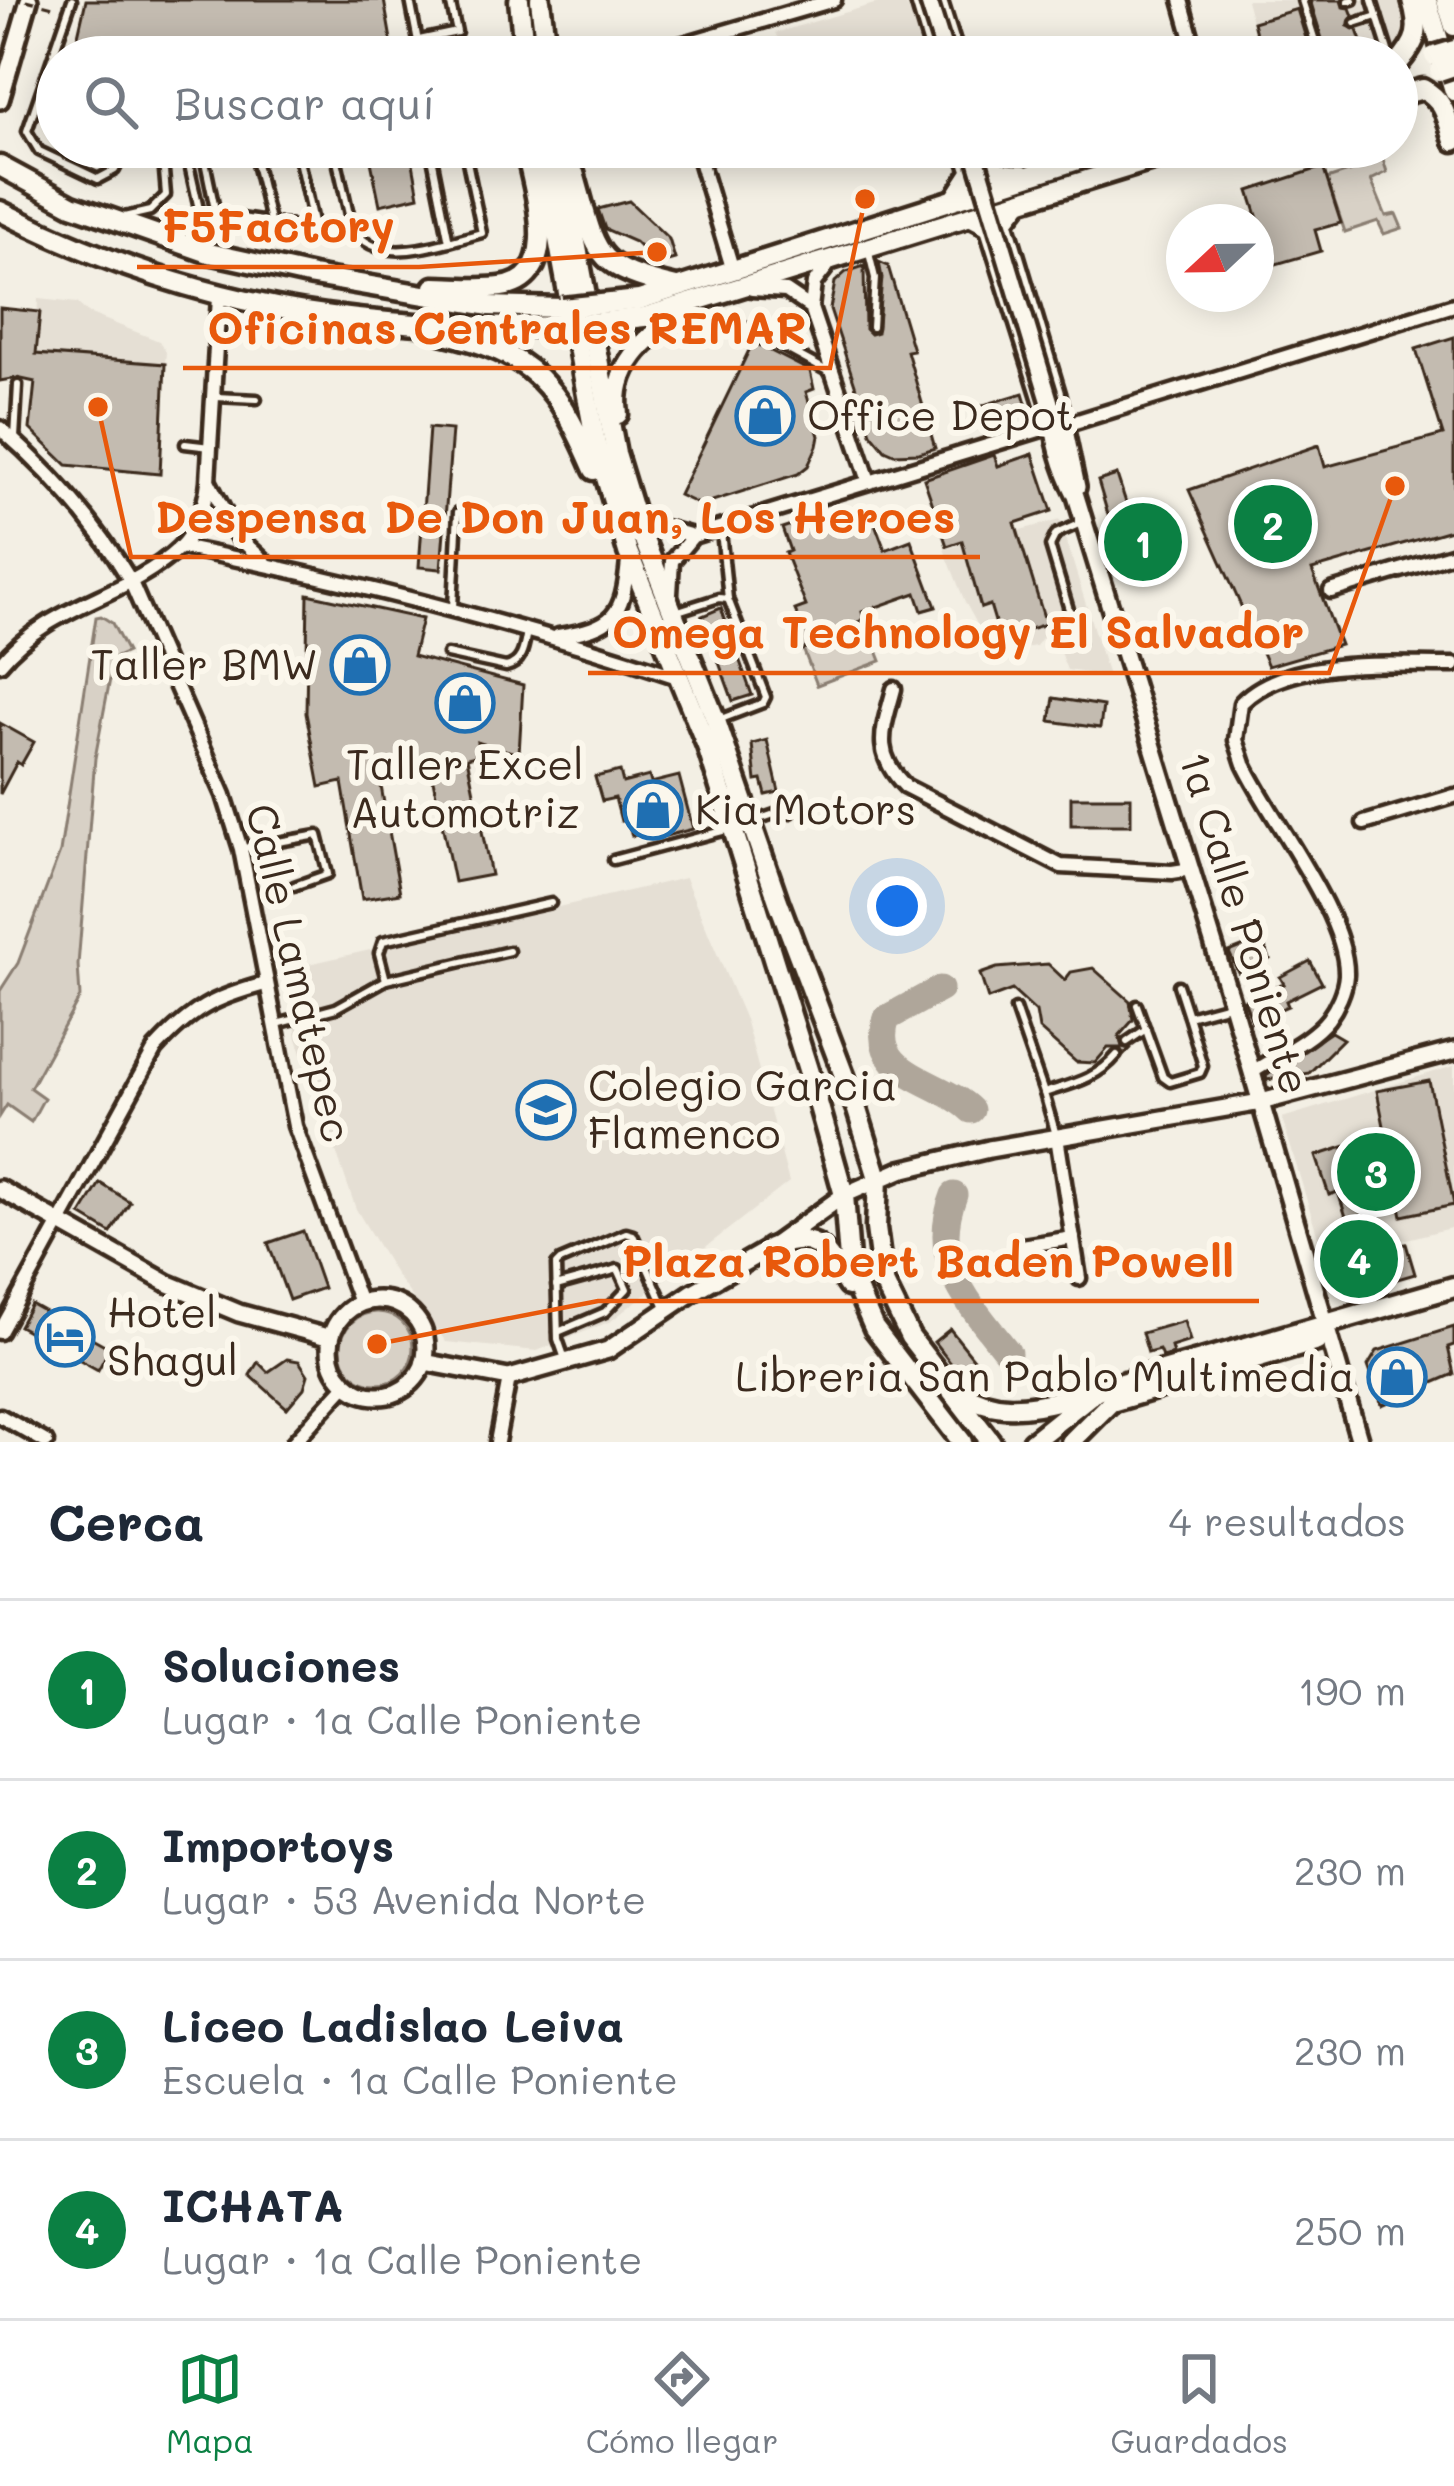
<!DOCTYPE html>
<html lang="es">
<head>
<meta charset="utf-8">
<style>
  body { margin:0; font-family:Mali,sans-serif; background:#f2f2f3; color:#1f2937 }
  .compass { position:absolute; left:1166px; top:204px; width:108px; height:108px; border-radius:50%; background:#fff; box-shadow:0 6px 30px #0003; rotate:248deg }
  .you { position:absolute; left:897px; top:906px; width:42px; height:42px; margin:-30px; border:9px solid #fff; border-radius:50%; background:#1a73e8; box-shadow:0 0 0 18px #1a73e833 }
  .badge { display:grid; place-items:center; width:78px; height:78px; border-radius:50%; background:#0b8043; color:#fff; font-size:39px; font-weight:700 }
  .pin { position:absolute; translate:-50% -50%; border:6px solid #fff; box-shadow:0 3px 12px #0006 }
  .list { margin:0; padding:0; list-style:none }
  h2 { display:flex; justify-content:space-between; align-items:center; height:156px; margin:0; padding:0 48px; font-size:51px }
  h2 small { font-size:39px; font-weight:400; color:#747a83 }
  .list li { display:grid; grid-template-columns:78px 1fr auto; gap:36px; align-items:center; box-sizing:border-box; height:180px; padding:0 48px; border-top:3px solid #e0e1e3 }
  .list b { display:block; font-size:45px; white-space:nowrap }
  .list p { margin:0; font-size:39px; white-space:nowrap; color:#747a83 }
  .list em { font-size:39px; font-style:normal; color:#747a83 }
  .icon { flex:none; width:66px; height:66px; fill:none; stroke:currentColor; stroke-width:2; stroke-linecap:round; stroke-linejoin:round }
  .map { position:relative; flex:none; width:1454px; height:1442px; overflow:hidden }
  .search { position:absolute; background:#fff; box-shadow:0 6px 30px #0003; left:36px; right:36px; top:36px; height:132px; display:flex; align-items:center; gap:30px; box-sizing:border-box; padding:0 42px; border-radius:66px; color:#747a83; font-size:45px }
  .sheet { height:876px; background:#fff }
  nav { display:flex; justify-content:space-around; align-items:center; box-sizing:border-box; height:168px; border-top:3px solid #e0e1e3; background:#fff; font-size:33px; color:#747a83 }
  nav a { display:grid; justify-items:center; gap:6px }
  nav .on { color:#0b8043 }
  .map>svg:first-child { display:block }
</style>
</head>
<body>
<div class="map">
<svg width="1454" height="1442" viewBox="0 0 1454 1442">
  <rect width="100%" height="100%" fill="#f3efe4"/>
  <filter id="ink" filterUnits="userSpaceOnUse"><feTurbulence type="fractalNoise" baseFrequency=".00833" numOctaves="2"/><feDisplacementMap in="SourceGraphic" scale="24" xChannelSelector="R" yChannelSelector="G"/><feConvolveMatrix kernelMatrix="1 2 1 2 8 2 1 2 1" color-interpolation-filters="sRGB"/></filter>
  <g filter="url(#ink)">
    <g fill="#e5dfd4">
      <polygon points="888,0 904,2 911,13 923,57 795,57 775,33"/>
      <polygon points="1246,0 1407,0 1405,47 1373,57 1262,57"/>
      <polygon points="38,299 77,303 88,313 159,341 166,352 165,364 36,353"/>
      <polygon points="1060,520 1108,676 1067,670 1050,627 1036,646 993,653 965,602 944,549"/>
      <polygon points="685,878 746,1022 789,1182 611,1321 537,1351 446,1342 395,1274 356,1209 297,1039 287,969"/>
      <polygon points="1454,1066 1454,1227 1325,1260 1282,1118"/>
    </g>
    <g fill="#d8d1c6" stroke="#8a7e72" stroke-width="3">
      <polygon points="1380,150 1387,172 1371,180 1386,216 1396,214 1402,228 1384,234 1378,221 1345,232 1327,179 1373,164 1374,153"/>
      <polygon points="101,616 112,623 127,652 114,658 95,758 78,965 80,997 30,1088 44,1098 31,1122 7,1105 0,1116 0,991 18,963 60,852 96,617"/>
      <polygon points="866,622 881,661 817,685 802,646"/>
      <circle cx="377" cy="1348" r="36"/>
    </g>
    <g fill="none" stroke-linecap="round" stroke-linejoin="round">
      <g stroke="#afa69a" stroke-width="27">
        <path d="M940 989 887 1018C867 1075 941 1080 971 1110"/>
        <path d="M954 1195C928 1262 969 1303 1008 1353"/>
      </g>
    </g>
    <g fill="#c3bbb0" stroke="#3b2a1e" stroke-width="3">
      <polygon points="86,0 384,0 394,57 73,57"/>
      <polygon points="1310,0 1341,0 1343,7 1350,8 1353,16 1348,26 1357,30 1362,44 1327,55"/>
      <polygon points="1297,9 1309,48 1282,57 1262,57 1253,22"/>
      <polygon points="368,147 410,147 419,196 380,205"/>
      <polygon points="1323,167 1341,223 1315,230 1321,251 1273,265 1249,191"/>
      <polygon points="629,201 669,239 675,259 657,264 635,242 605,229 598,209"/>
      <polygon points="879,262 888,266 913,350 907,351 935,448 919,453 894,454 885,450 871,433 830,309 835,282 846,272 864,266 865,329 870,334 877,332 882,278"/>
      <polygon points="0,308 40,312 36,354 165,364 160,474 67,465 30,429 35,382 17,378 0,381"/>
      <polygon points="1454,337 1454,529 1312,570 1340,645 1268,666 1189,490 1319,445 1325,467 1443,435 1416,349"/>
      <polygon points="753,342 810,371 814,389 806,392 819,436 817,446 808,466 798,474 700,505 679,495"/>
      <polygon points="1023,393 1029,413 983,426 977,407"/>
      <polygon points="429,428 452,430 441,569 419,567"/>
      <polygon points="1033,454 1052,511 1015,523 1046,624 1000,638 990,605 981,608 962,541 947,546 924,479 994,455 998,466"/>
      <polygon points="1117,475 1129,512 1157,505 1177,548 1123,572 1109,537 1114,535 1098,481"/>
      <polygon points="840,509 847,531 874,521 885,550 911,540 936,607 922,611 916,593 862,612 864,619 800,651 788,621 798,617 795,610 806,606 785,553 790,551 782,528"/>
      <polygon points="308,594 422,619 413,656 523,685 519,754 477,742 479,755 467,758 491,875 454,882 430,765 379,775 400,893 362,899 342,782 320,787 306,713"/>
      <polygon points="721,608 752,695 733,701 702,616"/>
      <polygon points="1054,698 1103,706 1100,728 1050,721"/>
      <polygon points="0,723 34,742 21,765 17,762 0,794"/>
      <polygon points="767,740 779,792 766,795 762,780 756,781 752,744"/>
      <polygon points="620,771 623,783 649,776 651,783 679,776 693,829 666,836 664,828 632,836 627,819 621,821 615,798 602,801 595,777"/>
      <rect x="1071" y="797" width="60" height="28"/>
      <polygon points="1262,939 1270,959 1238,972 1229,952"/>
      <polygon points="1310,961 1322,983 1286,1001 1288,1006 1252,1021 1244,1000 1284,984 1280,977"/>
      <polygon points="1048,964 1065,980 1071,972 1093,968 1130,1001 1133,1020 1119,1036 1122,1047 1130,1049 1124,1055 1120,1048 1108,1048 1095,1063 1076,1062 1039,1029 1036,1012 1012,990 988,999 980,974 997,968"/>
      <polygon points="1331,1032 1343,1039 1309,1073 1267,1080 1266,1076"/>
      <polygon points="1429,1081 1454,1205 1402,1216 1377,1091"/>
      <polygon points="1353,1144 1375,1211 1347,1220 1338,1192 1329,1195 1316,1156"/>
      <polygon points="100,1183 130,1202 111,1233 81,1215"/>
      <polygon points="303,1231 323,1288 289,1300 268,1243"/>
      <polygon points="1406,1244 1415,1274 1377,1285 1367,1251"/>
      <polygon points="31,1304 110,1348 98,1370 19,1326"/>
      <polygon points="1184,1321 1190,1341 1171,1347 1173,1354 1162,1357 1159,1350 1148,1353 1142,1333"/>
      <polygon points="1454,1327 1454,1345 1448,1347 1454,1374 1382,1405 1368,1366 1377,1351"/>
      <polygon points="950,1329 986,1374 979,1387 956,1370 934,1342"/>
      <polygon points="287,1359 299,1361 308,1375 304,1388 287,1408 250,1375 258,1362 268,1372"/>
    </g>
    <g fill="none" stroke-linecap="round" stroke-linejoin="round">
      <defs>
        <g id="service">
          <polyline points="72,0 27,131 39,151 98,179 115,170 126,147"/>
          <polyline points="410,0 421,57"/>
          <polyline points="1302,0 1320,57"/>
          <polyline points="1372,0 1390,57"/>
          <polyline points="1348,1 1353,0"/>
          <polyline points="1355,23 1377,16"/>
          <polyline points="419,40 457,32 450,0"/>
          <polyline points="185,147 208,249"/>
          <polyline points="202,147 216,214 357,236"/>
          <polyline points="252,147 271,225"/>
          <polyline points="296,147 315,231"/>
          <path d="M334 147 352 228C375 261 416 250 449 242"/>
          <polyline points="430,147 449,242 482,233 464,147"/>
          <polyline points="124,217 150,211 166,195 162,147"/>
          <polyline points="868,249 875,278 872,327"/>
          <polyline points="737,322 829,372"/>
          <polyline points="216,397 257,399"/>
          <polyline points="15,438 18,385"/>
          <polyline points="185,444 210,447"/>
          <polyline points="721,531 728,599 766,697 763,703 721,719"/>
          <polyline points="453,607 458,512"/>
          <polyline points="675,612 719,598 728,599"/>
          <polyline points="1079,643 1050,546 1056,534 1081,523"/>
          <path d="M447 654 506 667C523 663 524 647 527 631"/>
          <polyline points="754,821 786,810 791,813"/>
          <polyline points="244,848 318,835 328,874 294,886"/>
          <polyline points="613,860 730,829"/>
          <polyline points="386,980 379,953 383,941 551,903"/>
          <polyline points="1178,985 1188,1016"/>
          <polyline points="1137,1005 1163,1077 1170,1082 1200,1073 1203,1066 1188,1016 1229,1005"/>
          <polyline points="1015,1009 1044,1093"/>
          <polyline points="277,1024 336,1008 386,980 509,951"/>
          <polyline points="1127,1042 1146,1029"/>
          <path d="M1056 1135 1044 1093C1072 1084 1097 1079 1117 1055"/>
          <polyline points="556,1286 618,1269 627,1289 605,1312 558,1332"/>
          <polyline points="566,1362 558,1339 556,1265 560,1261 626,1233 633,1235 665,1307"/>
        </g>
        <g id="minor">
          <polyline points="1181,0 1197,57"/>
          <polyline points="639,57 834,0"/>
          <polyline points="696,147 733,271"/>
          <polyline points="700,159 738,147"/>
          <polyline points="829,264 814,283 811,308 869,481"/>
          <polyline points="752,289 786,291 811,308"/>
          <polyline points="1065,425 1454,305"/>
          <path d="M0 428C50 472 96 523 130 580L224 795 241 849 295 1126 360 1303"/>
          <polyline points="209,482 237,536 265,562"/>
          <polyline points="637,520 693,536"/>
          <path d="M180 547C349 581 517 623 681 678"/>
          <polyline points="1331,591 1454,554"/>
          <polyline points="670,594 672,561 693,536 1052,426"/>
          <path d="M558 636C614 627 623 617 628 561"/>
          <path d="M0 664C49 604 126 598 179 548 196 531 206 504 208 481L219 297"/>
          <path d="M894 689C883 731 872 752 905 786L1061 866 1172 872 1192 869"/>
          <polyline points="1364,823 1454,796"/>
          <path d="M1251 1073C1275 1057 1311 1041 1328 1019 1337 1007 1345 990 1346 975 1348 916 1270 819 1244 764L1236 740 1241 703C1288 655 1392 666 1454 665"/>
          <polyline points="1057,1137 1079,1278"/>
          <polyline points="1022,1246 1073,1238"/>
          <path d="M0 1332 155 1049C192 1009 213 998 265 984"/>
          <polyline points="0,1416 46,1442"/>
          <polyline points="294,1442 347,1384"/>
          <polyline points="497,1442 509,1378"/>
        </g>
        <g id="tertiary">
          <polyline points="919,0 936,57"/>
          <polyline points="938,0 956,57"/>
          <polyline points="0,100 29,0"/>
          <path d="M983 147C990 170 1000 174 1023 173"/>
          <polyline points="953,199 971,171 963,147"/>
          <polyline points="1020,203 1005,222 1059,402 1077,487"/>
          <polyline points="967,216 988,227 1049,421"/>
          <path d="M1051 406C1053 436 1062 469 1076 496L1232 1004 1360 1442"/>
          <polyline points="0,1189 167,1283 239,1313 331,1338"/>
          <circle cx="378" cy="1348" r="48"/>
          <polyline points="424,1362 509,1378 608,1350 693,1292 770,1248 844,1195 901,1170 989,1149 1261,1102 1454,1051"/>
        </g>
        <g id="secondary">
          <polyline points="1427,0 1454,91"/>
          <polyline points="1446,0 1454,26"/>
          <polyline points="1032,1442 1097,1390 1454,1287"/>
          <polyline points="1071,1442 1111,1402 1317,1341"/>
        </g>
        <g id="primary">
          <polyline points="519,0 525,57"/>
          <polyline points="540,0 547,57"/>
          <path d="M1397 65C1418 41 1421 30 1412 0"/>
          <path d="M1397 96 1423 89C1445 100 1447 119 1454 141"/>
          <polyline points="541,147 596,444 628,552 707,746 815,1092 844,1195 850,1273 874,1328 962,1442"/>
          <polyline points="558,147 616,454 636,520 716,721 778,901 857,1110 878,1178 876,1228 883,1281 910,1337 991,1442"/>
          <polyline points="0,166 72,205 209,253 313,276 489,306 563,308"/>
          <path d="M574 173C597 252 590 267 676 287"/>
          <path d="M0 211C189 307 356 332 566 326"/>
          <path d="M434 287C455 287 479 290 501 287 565 279 533 187 525 147"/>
          <polyline points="639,300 1119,147"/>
          <polyline points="644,317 1194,147"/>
          <path d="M441 333C534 353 558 386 594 470"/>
          <path d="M618 414C611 367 645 337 682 314"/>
          <path d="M770 1248C817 1229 824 1249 848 1286"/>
          <path d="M956 1390C1004 1420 1038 1404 1089 1394"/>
        </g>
      </defs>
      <use href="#service" stroke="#3b2a1e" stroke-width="15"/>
      <use href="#minor" stroke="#3b2a1e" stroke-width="21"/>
      <use href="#tertiary" stroke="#3b2a1e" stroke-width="24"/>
      <use href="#secondary" stroke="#3b2a1e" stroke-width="27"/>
      <use href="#primary" stroke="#3b2a1e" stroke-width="27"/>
      <use href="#service" stroke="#fbf7ec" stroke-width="6"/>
      <use href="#minor" stroke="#fbf7ec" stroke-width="12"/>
      <use href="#tertiary" stroke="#fbf7ec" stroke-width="15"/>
      <use href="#secondary" stroke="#fbf7ec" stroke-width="18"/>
      <use href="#primary" stroke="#fbf7ec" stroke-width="18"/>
      <defs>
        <g id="tertiary-bridge">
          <polyline points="928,0 946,57"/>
          <polyline points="973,147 1051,406"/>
        </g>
        <g id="primary-bridge">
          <polyline points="1434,56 1454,50"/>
          <polyline points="1439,71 1454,66"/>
          <polyline points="563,308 639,300"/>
          <polyline points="566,326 644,317"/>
        </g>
      </defs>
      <use href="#tertiary-bridge" stroke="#3b2a1e" stroke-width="24" stroke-linecap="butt"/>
      <use href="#primary-bridge" stroke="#3b2a1e" stroke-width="27" stroke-linecap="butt"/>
      <polyline stroke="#3b2a1e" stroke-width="3" stroke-dasharray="9 9" stroke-linecap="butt" points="26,0 65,10"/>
      <use href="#tertiary-bridge" stroke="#fbf7ec" stroke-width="15"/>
      <use href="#primary-bridge" stroke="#fbf7ec" stroke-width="18"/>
    </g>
  </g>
  <defs>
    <symbol id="shop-ring" viewBox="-11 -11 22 22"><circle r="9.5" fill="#fbf7ec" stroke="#1f6fb2" stroke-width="1.5"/><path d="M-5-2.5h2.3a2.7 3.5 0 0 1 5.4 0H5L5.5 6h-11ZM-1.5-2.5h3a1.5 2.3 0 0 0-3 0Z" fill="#1f6fb2"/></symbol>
    <symbol id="school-ring" viewBox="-11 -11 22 22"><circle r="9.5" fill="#fbf7ec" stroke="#1f6fb2" stroke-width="1.5"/><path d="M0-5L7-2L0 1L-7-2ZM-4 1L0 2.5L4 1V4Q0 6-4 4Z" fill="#1f6fb2"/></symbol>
    <symbol id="hotel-ring" viewBox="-11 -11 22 22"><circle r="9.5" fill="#fbf7ec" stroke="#1f6fb2" stroke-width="1.5"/><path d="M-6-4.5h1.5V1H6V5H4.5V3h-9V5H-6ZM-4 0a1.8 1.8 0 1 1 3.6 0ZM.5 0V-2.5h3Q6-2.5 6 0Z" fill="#1f6fb2"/></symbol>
  </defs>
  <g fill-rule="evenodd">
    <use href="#shop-ring" x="732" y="383" width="66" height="66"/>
    <use href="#shop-ring" x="327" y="632" width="66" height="66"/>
    <use href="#shop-ring" x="432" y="670" width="66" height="66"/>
    <use href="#shop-ring" x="620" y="777" width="66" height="66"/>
    <use href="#school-ring" x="513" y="1077" width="66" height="66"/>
    <use href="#hotel-ring" x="32" y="1304" width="66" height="66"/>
    <use href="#shop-ring" x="1364" y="1344" width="66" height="66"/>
  </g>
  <g text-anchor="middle" stroke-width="12" stroke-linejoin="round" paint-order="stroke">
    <g font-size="42" fill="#3b2a1e" stroke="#fbf7ec" text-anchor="start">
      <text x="807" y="431">Office Depot</text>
      <text x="318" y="680" text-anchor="end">Taller BMW</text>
      <text x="465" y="780" text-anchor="middle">Taller Excel<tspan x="465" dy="48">Automotriz</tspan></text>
      <text x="695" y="825">Kia Motors</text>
      <text x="588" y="1101">Colegio Garcia<tspan x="588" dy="48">Flamenco</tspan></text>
      <text x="107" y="1328">Hotel<tspan x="107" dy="48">Shagul</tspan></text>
      <text x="1355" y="1392" text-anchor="end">Libreria San Pablo Multimedia</text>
    </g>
    <g font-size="42" fill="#3b2a1e" stroke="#fbf7ec">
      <text transform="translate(1245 923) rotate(73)" y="15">1a Calle Poniente</text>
      <text transform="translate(299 973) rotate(77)" y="15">Calle Lamatepec</text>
    </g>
  </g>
  <path fill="none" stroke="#e8590c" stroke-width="4.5" d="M657 252L419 267H137M865 199L830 368H183M98 407L131 557H980M1395 486L1329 673H588M377 1344L598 1301H1259"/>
  <g fill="#e8590c" stroke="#fbf7ec" stroke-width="4.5">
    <circle cx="657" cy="252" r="12"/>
    <circle cx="865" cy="199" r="12"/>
    <circle cx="98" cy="407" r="12"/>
    <circle cx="1395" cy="486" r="12"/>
    <circle cx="377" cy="1344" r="12"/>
  </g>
  <g font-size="45" text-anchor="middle" font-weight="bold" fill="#e8590c" stroke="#fbf7ec" stroke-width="12" stroke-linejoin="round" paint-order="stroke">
    <text x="278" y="242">F5Factory</text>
    <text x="507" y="344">Oficinas Centrales REMAR</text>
    <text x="555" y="533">Despensa De Don Juan, Los Heroes</text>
    <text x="958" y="648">Omega Technology El Salvador</text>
    <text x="928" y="1277">Plaza Robert Baden Powell</text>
  </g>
</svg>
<svg class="compass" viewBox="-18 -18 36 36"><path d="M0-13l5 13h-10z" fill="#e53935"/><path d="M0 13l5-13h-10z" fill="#747a83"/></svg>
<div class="you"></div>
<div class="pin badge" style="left:1143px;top:542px">1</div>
<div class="pin badge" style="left:1273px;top:524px">2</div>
<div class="pin badge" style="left:1376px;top:1172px">3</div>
<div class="pin badge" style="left:1359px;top:1259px">4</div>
<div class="search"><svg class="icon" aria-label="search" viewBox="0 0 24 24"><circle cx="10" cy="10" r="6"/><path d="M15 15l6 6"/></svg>Buscar aquí</div>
</div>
<section class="sheet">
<h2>Cerca<small>4 resultados</small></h2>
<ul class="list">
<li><span class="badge">1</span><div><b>Soluciones</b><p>Lugar · 1a Calle Poniente</p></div><em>190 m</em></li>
<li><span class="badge">2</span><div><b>Importoys</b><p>Lugar · 53 Avenida Norte</p></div><em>230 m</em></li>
<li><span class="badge">3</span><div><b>Liceo Ladislao Leiva</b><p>Escuela · 1a Calle Poniente</p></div><em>230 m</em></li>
<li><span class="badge">4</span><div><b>ICHATA</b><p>Lugar · 1a Calle Poniente</p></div><em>250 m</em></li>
</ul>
</section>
<nav>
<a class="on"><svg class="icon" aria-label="map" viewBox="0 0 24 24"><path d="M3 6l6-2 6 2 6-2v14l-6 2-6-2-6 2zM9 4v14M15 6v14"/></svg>Mapa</a>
<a><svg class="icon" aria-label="directions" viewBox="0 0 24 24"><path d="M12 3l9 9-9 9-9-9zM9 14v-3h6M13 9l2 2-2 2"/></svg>Cómo llegar</a>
<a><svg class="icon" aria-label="saved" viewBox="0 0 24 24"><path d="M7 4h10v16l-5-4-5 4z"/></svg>Guardados</a>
</nav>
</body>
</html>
